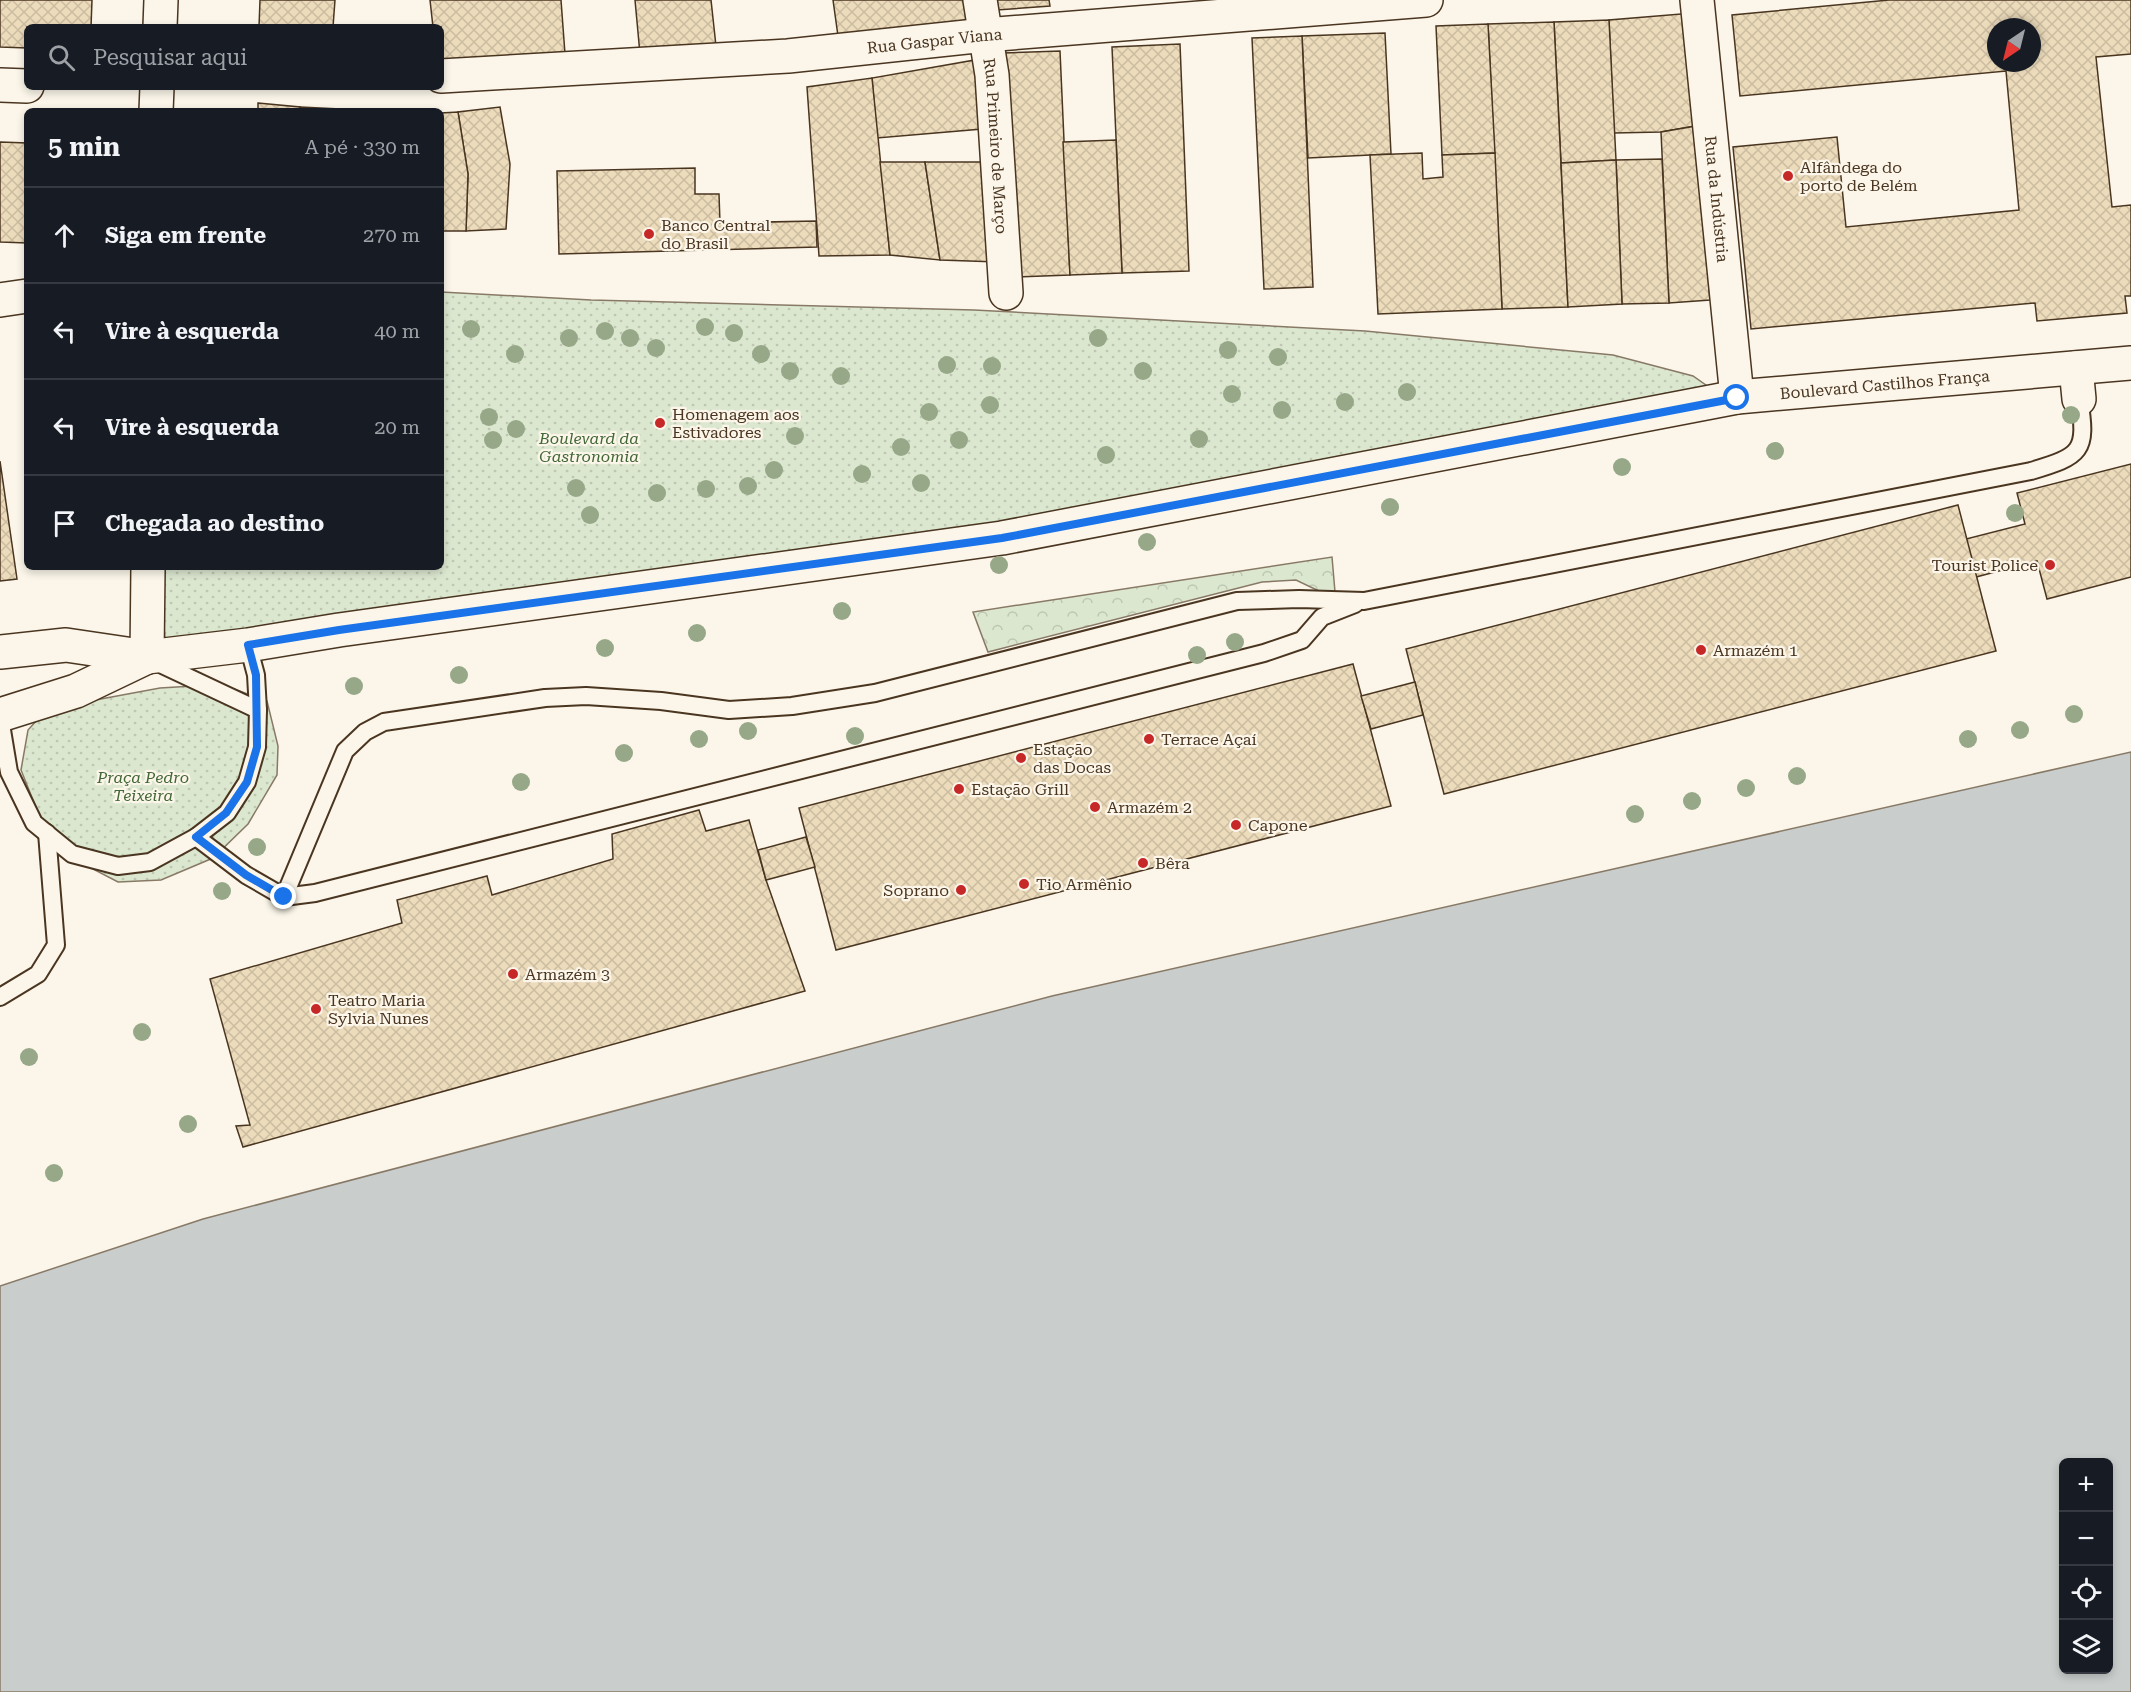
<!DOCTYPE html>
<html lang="pt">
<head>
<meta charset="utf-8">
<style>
  body { margin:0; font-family:"Roboto Serif",serif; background:#20242c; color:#f1f3f6 }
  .controls { position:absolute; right:18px; bottom:18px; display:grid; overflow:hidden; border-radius:9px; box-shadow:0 3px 9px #0003 }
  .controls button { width:54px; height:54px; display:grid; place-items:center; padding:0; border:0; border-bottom:2px solid #363941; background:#171b24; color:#f1f3f6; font:30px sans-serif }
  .compass { position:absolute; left:1987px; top:18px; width:54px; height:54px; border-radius:50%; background:#171b24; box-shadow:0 3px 9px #0003; rotate:215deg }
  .stop { position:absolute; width:18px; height:18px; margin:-14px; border:4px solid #1a73e8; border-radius:50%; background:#fff }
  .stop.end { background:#1a73e8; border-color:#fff; box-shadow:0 2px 6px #0008 }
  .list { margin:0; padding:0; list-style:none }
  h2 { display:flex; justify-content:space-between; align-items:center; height:78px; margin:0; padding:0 24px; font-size:26px }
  h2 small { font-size:20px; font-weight:400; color:#9ea1a6 }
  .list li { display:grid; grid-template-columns:39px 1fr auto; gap:18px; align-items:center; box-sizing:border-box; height:96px; padding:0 24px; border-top:2px solid #363941 }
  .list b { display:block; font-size:22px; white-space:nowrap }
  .list em { font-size:20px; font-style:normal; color:#9ea1a6 }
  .icon { flex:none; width:33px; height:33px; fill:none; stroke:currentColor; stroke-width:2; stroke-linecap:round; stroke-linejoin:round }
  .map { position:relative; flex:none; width:2131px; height:1692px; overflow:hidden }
  .search { position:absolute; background:#171b24; box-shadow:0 3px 9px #0003; left:24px; top:24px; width:420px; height:66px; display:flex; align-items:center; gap:15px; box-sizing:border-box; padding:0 21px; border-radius:9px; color:#9ea1a6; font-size:22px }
  .panel { position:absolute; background:#171b24; box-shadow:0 3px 9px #0003; left:24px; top:108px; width:420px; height:462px; border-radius:9px }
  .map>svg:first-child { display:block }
</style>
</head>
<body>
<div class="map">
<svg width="2131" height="1692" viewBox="0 0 2131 1692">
  <defs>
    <pattern id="grass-dots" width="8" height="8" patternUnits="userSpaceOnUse" patternTransform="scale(1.5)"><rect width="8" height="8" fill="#dce7d0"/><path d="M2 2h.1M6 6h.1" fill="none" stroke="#bec7b2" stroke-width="1.8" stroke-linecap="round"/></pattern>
    <pattern id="forest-crowns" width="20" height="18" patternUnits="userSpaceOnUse" patternTransform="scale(1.5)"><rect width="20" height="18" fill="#dce7d0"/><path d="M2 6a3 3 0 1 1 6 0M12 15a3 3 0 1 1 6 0" fill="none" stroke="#bec7b2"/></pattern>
    <pattern id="building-cross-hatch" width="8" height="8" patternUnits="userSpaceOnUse" patternTransform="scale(1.5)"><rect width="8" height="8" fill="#ecdcbc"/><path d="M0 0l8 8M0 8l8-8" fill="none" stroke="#ccbda1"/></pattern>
  </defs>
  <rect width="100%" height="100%" fill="#fbf6e9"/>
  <g fill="url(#grass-dots)" stroke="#887966" stroke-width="1.5">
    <polygon points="441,292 591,300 974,310 1365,331 1613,355 1693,376 1730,402 1002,538 165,641 160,567 441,567"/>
    <polygon points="193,686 234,689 267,701 278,746 277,775 248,824 213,858 161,880 118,882 87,866 39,815 21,770 28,730 47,709 160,688"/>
  </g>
  <polygon fill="url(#forest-crowns)" stroke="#887966" stroke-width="1.5" points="1332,557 1335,592 1323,593 1296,580 1262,582 988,652 973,612"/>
  <path fill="#c9cecd" stroke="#887966" stroke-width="1.5" fill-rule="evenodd" d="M2131 752V1692H0V1286L203 1219 1052 996ZM2064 1462H2108V1670H2064Z"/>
  <g fill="url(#building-cross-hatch)" stroke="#4a3520" stroke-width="1.5" fill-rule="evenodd">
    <polygon points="0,0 92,0 91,27 27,27 27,48 0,47"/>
    <polygon points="260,0 335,0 333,27 259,27"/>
    <polygon points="430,0 561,0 565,54 441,64 441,27 433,27"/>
    <polygon points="635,0 711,0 716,46 640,54"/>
    <polygon points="833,0 966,0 969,20 838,36"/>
    <polygon points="996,0 1049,0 1050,6 997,10"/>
    <path d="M1889 0H2131V54L2096 57 2112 207 2131 205V296H2125L2127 313 2037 321 2035 303 1751 329 1733 147 1837 137 1846 227 2019 210 2006 71 1740 96 1732 15ZM1996 27H2032V63H1996Z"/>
    <polygon points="1693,13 1696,126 1661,132 1614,133 1609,20"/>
    <polygon points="1609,20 1616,160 1561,163 1554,22"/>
    <polygon points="1554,22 1568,307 1502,309 1488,24"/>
    <polygon points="1488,24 1495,153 1442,155 1436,26"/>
    <polygon points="1385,33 1391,154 1308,158 1302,36"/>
    <polygon points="1302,36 1313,287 1264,289 1252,38"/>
    <polygon points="1180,44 1189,271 1122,273 1112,47"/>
    <polygon points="1060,51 1070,275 1014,277 1004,53"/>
    <polygon points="975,60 982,129 877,138 872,78"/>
    <polygon points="872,78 890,255 819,256 807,87"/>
    <polygon points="258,103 300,107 299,111 258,111"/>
    <polygon points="300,107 381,111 300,111"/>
    <polygon points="500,107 510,164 506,229 466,231 468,174 458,112"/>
    <polygon points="458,112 468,174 466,231 441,231 441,113"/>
    <polygon points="1696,126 1710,300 1669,303 1661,132"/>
    <polygon points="1116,140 1122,273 1070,275 1063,142"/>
    <polygon points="0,142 27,143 27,243 0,242"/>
    <polygon points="1422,153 1423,179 1443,177 1442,155 1495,153 1502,309 1378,314 1370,155"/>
    <polygon points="1662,159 1669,303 1622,304 1616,160"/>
    <polygon points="1616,160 1622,304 1568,307 1561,163"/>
    <polygon points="880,162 925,162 940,260 890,255"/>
    <polygon points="925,162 989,162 998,262 940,260"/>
    <polygon points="695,168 695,194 719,194 720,223 816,221 817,247 559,254 557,171"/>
    <polygon points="0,461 17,579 0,581"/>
    <polygon points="2131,464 2131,577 2047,599 2037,561 1976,577 1966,539 2025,524 2017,493"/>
    <polygon points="1958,505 1996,651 1444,794 1406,649"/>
    <polygon points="1353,664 1391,806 836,950 799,808"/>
    <polygon points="1415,682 1423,715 1371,729 1361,696"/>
    <polygon points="699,810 706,831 749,820 766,880 805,991 243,1147 236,1126 250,1125 210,979 402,923 397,900 487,876 492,895 613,859 612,834"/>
    <polygon points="806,837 815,867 766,880 758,850"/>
  </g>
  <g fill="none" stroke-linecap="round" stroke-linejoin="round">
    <defs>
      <g id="service">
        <polyline points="156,662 258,710"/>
        <polyline points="0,718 9,772 34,823 72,854 118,866 150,862 196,837 227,813 247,782 257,747 258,710 256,675 248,645"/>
        <polyline points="196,837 246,875 284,897 315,893 1264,653 1302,640 1322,617 1355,604"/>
        <path d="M284 897 345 751 365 732 384 722 545 698 586 696 661 701 729 710 792 706 875 693 1237 601 1299 599 1364 601 2031 471C2081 456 2088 452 2079 399"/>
        <polyline points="0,997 38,974 56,945 47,833"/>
      </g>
      <g id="minor">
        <path id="s1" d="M980 0 992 75 1006 293"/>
        <path id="s2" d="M1697 0 1737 397"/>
        <path id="s3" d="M441 76 788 56 985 35 1426 0"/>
        <polyline points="0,85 27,86"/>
        <polyline points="0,300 27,296"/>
        <polyline points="2076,368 2079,399"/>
      </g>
      <g id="secondary">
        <path id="s4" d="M147 657 248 645 339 630 1002 538 1737 397 2131 363"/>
      </g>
      <g id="primary">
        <polyline points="160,27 161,0"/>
        <polyline points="156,111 157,87"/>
        <polyline points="0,652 66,645 147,657"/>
        <polyline points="147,657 148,567"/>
        <polyline points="0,715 76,691 147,657"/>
      </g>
    </defs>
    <use href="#service" stroke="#4a3520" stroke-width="20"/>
    <use href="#minor" stroke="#4a3520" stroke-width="36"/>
    <use href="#secondary" stroke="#4a3520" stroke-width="36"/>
    <use href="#primary" stroke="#4a3520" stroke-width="36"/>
    <use href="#service" stroke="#fbf6e9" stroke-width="16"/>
    <use href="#minor" stroke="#fbf6e9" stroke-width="33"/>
    <use href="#secondary" stroke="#fbf6e9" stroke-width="33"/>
    <use href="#primary" stroke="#fbf6e9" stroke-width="33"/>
  </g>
  <g fill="#96a887">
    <circle cx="705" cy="327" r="9"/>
    <circle cx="471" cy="329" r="9"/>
    <circle cx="605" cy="331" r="9"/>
    <circle cx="734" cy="333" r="9"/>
    <circle cx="569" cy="338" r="9"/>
    <circle cx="630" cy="338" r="9"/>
    <circle cx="1098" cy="338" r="9"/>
    <circle cx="656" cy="348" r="9"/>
    <circle cx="1228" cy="350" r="9"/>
    <circle cx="515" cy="354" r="9"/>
    <circle cx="761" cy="354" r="9"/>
    <circle cx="1278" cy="357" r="9"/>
    <circle cx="947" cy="365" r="9"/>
    <circle cx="992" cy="366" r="9"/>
    <circle cx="790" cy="371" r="9"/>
    <circle cx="1143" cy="371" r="9"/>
    <circle cx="841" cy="376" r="9"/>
    <circle cx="1407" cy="392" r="9"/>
    <circle cx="1232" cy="394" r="9"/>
    <circle cx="1345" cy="402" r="9"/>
    <circle cx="990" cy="405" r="9"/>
    <circle cx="1282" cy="410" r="9"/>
    <circle cx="929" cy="412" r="9"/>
    <circle cx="2071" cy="415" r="9"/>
    <circle cx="489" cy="417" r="9"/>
    <circle cx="516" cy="429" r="9"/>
    <circle cx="795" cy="436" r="9"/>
    <circle cx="1199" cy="439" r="9"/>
    <circle cx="493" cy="440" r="9"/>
    <circle cx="959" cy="440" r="9"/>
    <circle cx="901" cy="447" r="9"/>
    <circle cx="1775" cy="451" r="9"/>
    <circle cx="1106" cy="455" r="9"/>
    <circle cx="1622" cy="467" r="9"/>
    <circle cx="774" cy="470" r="9"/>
    <circle cx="862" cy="474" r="9"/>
    <circle cx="921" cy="483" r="9"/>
    <circle cx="748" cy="486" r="9"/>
    <circle cx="576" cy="488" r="9"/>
    <circle cx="706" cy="489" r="9"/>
    <circle cx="657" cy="493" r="9"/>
    <circle cx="1390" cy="507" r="9"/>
    <circle cx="2015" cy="513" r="9"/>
    <circle cx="590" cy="515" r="9"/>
    <circle cx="1147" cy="542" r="9"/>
    <circle cx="999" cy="565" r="9"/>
    <circle cx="842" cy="611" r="9"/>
    <circle cx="697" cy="633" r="9"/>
    <circle cx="1235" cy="642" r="9"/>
    <circle cx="605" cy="648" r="9"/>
    <circle cx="1197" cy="655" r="9"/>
    <circle cx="459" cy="675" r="9"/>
    <circle cx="354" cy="686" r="9"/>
    <circle cx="2074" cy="714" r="9"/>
    <circle cx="2020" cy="730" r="9"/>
    <circle cx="748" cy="731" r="9"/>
    <circle cx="855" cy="736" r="9"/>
    <circle cx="699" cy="739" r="9"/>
    <circle cx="1968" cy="739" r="9"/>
    <circle cx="624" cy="753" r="9"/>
    <circle cx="1797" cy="776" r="9"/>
    <circle cx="521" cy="782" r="9"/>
    <circle cx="1746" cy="788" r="9"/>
    <circle cx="1692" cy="801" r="9"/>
    <circle cx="1635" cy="814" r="9"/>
    <circle cx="257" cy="847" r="9"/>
    <circle cx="222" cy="891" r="9"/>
    <circle cx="142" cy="1032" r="9"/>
    <circle cx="29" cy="1057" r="9"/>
    <circle cx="188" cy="1124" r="9"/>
    <circle cx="54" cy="1173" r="9"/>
  </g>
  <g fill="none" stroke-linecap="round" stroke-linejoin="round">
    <polyline stroke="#1a73e8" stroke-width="8" points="284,897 246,875 196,837 226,813 247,782 257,747 256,675 248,645 339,630 1002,538 1737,398"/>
  </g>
  <g fill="#c62828" stroke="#fbf6e9" stroke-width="2">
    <circle cx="1788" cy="176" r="6"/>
    <circle cx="649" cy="234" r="6"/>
    <circle cx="660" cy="423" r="6"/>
    <circle cx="2050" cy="565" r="6"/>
    <circle cx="1701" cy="650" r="6"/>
    <circle cx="1149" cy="739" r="6"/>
    <circle cx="1021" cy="758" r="6"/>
    <circle cx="959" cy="789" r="6"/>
    <circle cx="1095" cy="807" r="6"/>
    <circle cx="1236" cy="825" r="6"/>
    <circle cx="1143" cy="863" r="6"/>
    <circle cx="1024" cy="884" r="6"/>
    <circle cx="961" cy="890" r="6"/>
    <circle cx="513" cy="974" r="6"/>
    <circle cx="316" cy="1009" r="6"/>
  </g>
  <g text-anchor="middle" stroke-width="4.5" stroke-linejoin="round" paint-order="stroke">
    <g font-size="16" fill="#4a3520" stroke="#fbf6e9">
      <text dy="6" stroke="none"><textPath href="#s3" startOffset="495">Rua Gaspar Viana</textPath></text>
      <text dy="6" stroke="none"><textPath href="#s1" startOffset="147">Rua Primeiro de Março</textPath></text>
      <text dy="6" stroke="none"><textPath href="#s2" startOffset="200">Rua da Indústria</textPath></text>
      <text dy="6" stroke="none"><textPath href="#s4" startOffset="1760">Boulevard Castilhos França</textPath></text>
    </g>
    <g font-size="16" fill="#4a3520" stroke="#fbf6e9" text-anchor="start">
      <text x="1800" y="173">Alfândega do<tspan x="1800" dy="18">porto de Belém</tspan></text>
      <text x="661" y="231">Banco Central<tspan x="661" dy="18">do Brasil</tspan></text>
      <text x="672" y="420">Homenagem aos<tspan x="672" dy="18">Estivadores</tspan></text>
      <text x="2038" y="571" text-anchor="end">Tourist Police</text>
      <text x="1713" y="656">Armazém 1</text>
      <text x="1161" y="745">Terrace Açaí</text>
      <text x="1033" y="755">Estação<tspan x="1033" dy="18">das Docas</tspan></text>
      <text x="971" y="795">Estação Grill</text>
      <text x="1107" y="813">Armazém 2</text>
      <text x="1248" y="831">Capone</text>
      <text x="1155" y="869">Bêra</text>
      <text x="1036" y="890">Tio Armênio</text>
      <text x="949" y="896" text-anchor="end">Soprano</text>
      <text x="525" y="980">Armazém 3</text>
      <text x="328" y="1006">Teatro Maria<tspan x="328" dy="18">Sylvia Nunes</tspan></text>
    </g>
    <g font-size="16" font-style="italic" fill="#436837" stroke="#fbf6e9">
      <text x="589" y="444">Boulevard da<tspan x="589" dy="18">Gastronomia</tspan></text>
      <text x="143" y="783">Praça Pedro<tspan x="143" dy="18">Teixeira</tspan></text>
    </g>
  </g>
</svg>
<div class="controls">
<button>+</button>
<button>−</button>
<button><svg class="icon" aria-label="locate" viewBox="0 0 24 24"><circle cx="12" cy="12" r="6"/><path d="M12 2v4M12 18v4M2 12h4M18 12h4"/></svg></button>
<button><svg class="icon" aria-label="layers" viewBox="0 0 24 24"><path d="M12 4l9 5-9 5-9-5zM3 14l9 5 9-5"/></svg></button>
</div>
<svg class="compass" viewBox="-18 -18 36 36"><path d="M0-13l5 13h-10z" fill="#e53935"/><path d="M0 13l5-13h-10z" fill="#9ea1a6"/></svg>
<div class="stop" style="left:1737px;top:398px"></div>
<div class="stop end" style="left:284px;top:897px"></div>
<div class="search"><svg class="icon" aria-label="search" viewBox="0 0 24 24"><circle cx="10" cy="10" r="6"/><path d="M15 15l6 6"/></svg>Pesquisar aqui</div>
<section class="panel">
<h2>5 min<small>A pé · 330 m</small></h2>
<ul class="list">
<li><svg class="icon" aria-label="ahead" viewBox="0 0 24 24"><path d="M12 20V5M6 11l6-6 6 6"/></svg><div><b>Siga em frente</b></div><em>270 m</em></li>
<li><svg class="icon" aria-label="left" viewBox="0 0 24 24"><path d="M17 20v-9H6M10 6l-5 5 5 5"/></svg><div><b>Vire à esquerda</b></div><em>40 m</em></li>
<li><svg class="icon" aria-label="left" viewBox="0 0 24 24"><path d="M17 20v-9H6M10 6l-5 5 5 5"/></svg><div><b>Vire à esquerda</b></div><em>20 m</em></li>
<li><svg class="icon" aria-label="arrive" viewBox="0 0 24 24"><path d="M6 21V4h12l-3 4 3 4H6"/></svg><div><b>Chegada ao destino</b></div></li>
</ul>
</section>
</div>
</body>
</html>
